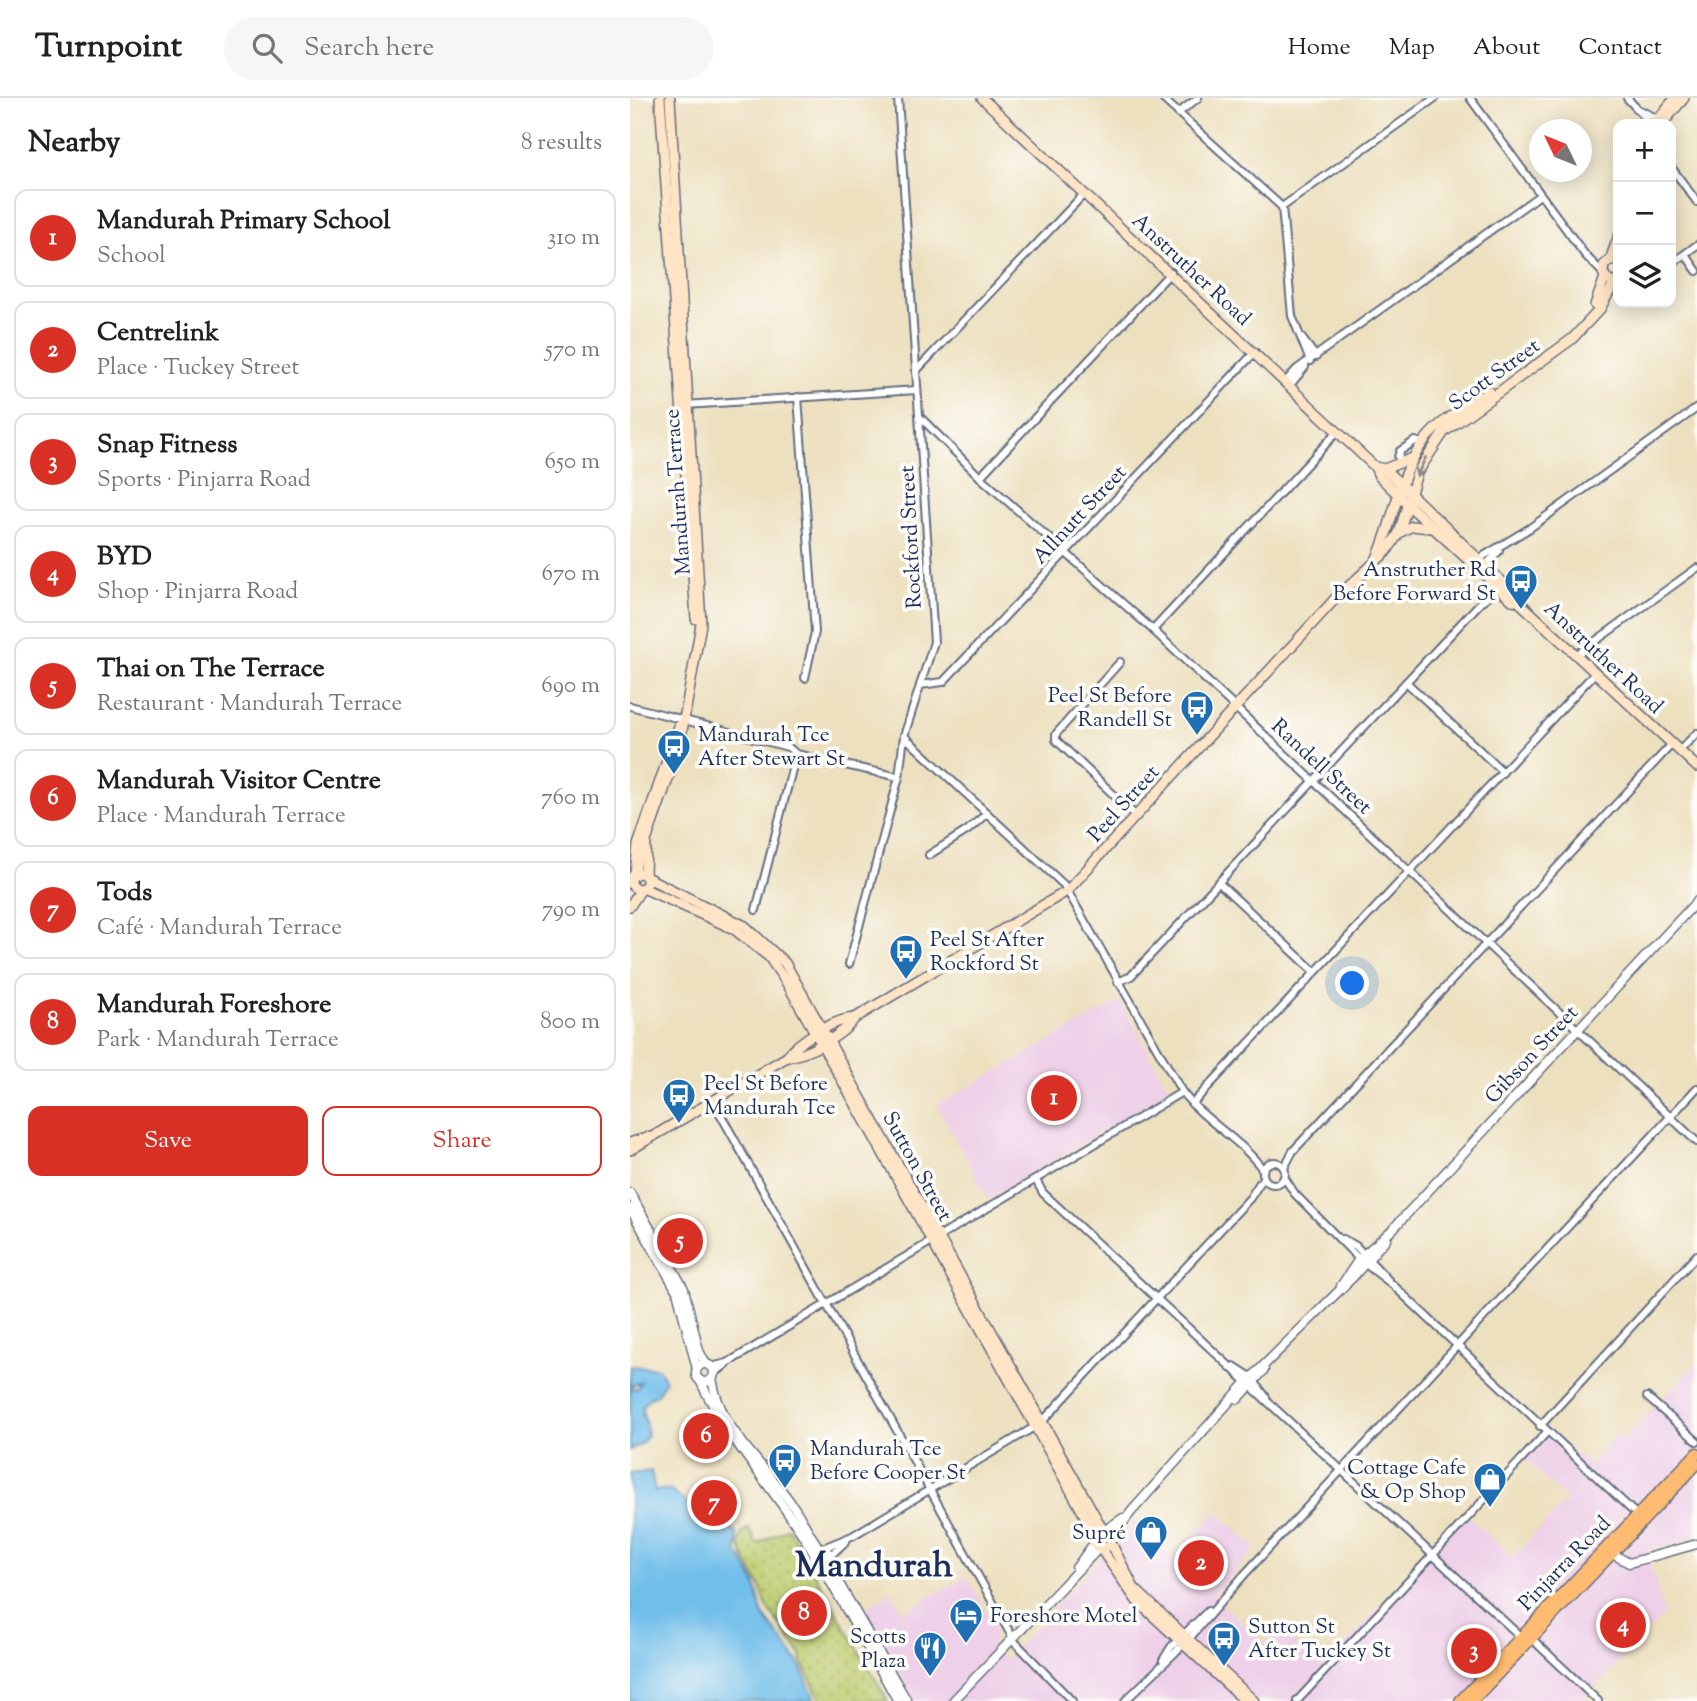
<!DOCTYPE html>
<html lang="en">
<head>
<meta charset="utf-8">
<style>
  body { margin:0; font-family:"Sorts Mill Goudy",serif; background:#f6f6f6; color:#222 }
  .controls { position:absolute; right:21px; top:21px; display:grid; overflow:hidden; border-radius:14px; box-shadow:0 4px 18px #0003 }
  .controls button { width:63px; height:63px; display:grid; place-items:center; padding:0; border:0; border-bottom:2px solid #e0e0e0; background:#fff; color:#222; font:35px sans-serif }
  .compass { position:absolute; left:899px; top:21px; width:63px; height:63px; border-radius:50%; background:#fff; box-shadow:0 4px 18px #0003; rotate:313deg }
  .you { position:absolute; left:723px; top:886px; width:24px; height:24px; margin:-18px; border:5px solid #fff; border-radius:50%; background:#1a73e8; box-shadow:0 0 0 10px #1a73e833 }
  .badge { display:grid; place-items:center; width:46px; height:46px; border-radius:50%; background:#d93025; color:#fff; font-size:23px; font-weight:700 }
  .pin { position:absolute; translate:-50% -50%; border:4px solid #fff; box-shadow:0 2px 7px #0006 }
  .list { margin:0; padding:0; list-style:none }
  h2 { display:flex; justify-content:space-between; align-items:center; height:91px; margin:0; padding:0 28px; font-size:30px }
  h2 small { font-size:23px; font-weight:400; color:#767676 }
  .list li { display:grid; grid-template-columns:46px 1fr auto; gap:21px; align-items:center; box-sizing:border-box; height:98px; margin:0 14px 14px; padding:0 14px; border:2px solid #e0e0e0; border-radius:14px }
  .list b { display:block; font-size:26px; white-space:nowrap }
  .list p { margin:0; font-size:23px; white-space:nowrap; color:#767676 }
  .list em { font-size:23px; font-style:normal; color:#767676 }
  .actions { display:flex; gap:14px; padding:21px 28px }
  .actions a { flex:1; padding:16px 0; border:2px solid #d93025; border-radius:14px; text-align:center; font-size:24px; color:#d93025 }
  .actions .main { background:#d93025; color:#fff }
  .icon { flex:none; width:38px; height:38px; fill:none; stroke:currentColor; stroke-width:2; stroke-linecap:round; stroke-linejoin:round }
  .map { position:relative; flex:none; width:1067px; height:1603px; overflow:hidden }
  header { display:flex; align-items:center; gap:42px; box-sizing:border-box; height:98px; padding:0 35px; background:#fff; border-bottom:2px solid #e0e0e0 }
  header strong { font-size:33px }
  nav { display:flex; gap:38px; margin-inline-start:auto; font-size:24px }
  .search { width:490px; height:63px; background:#f6f6f6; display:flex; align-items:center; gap:18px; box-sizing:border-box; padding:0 24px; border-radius:38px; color:#767676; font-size:26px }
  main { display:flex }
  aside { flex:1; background:#fff }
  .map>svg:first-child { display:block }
</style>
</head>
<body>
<header>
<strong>Turnpoint</strong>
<div class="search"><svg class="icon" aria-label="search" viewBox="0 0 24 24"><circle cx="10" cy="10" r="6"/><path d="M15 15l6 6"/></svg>Search here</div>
<nav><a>Home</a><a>Map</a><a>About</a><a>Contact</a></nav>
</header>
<main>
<aside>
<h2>Nearby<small>8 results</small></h2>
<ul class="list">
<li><span class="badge">1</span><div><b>Mandurah Primary School</b><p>School</p></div><em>310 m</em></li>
<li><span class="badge">2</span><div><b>Centrelink</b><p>Place · Tuckey Street</p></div><em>570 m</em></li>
<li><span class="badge">3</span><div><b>Snap Fitness</b><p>Sports · Pinjarra Road</p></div><em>650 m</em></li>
<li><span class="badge">4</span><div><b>BYD</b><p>Shop · Pinjarra Road</p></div><em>670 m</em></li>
<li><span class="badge">5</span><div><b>Thai on The Terrace</b><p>Restaurant · Mandurah Terrace</p></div><em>690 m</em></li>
<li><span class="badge">6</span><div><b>Mandurah Visitor Centre</b><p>Place · Mandurah Terrace</p></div><em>760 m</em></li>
<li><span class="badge">7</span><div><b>Tods</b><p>Café · Mandurah Terrace</p></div><em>790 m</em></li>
<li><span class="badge">8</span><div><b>Mandurah Foreshore</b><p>Park · Mandurah Terrace</p></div><em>800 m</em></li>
</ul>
<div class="actions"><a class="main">Save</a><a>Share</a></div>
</aside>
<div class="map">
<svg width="1067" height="1603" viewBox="0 0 1067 1603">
  <defs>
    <pattern id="green-dots" width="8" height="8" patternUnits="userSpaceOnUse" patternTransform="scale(1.75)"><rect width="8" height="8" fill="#bdcc6e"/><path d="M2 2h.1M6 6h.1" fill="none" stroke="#99a65e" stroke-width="1.8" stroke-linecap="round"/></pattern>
  </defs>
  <rect width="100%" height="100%" fill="#fdfcf7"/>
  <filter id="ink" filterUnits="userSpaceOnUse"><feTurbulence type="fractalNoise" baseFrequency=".0143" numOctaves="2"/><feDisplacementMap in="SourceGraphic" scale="14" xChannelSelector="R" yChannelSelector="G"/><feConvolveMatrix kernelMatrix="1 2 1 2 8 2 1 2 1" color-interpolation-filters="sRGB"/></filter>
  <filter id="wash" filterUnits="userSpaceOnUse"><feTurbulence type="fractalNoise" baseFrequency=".00686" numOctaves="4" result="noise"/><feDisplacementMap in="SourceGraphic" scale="28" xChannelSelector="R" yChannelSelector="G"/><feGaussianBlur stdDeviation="1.57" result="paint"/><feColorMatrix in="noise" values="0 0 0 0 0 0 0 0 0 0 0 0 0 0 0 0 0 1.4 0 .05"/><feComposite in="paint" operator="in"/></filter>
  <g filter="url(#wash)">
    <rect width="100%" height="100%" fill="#ede0bf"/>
    <g fill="#eed0e8">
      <polygon points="490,903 540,993 358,1101 307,1007"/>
      <polygon points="1067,1265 1067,1439 1017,1453 1034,1516 952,1603 284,1603 231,1513 262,1494 274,1514 337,1478 367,1532 361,1548 376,1561 505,1423 543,1459 586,1414 627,1450 583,1498 635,1545 649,1531 693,1570 836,1416 883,1459 937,1402 890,1357 916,1330 959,1367 987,1335 993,1341"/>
    </g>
    <polygon fill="url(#green-dots)" stroke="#6c7e66" stroke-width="2" points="118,1430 127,1446 158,1430 258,1603 191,1603 171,1562 172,1558 137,1509 129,1486 116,1463 109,1446 112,1435"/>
    <g fill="#6fbeea" stroke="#4576a4" stroke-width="2">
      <path d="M0 1268 28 1270 35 1283 28 1295C0 1311 18 1313 17 1338L11 1346 0 1352V1289L6 1291 11 1284 0 1288Z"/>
      <polygon points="21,1373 25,1393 38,1391 87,1427 97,1427 107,1436 107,1453 125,1484 132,1515 171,1568 185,1603 0,1603 0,1376"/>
    </g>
  </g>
  <g filter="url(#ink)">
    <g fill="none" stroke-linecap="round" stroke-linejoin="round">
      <defs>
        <g id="minor">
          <polyline points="532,0 652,109 662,218 680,263"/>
          <polyline points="840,0 955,157 973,175"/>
          <polyline points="997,0 1021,26"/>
          <polyline points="1007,11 1031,22"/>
          <polyline points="548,15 568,0"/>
          <polyline points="1041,69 1067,104"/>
          <polyline points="652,109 805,0"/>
          <polyline points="1055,156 1067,173"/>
          <polyline points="1041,166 1067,147"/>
          <polyline points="671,239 686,259"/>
          <polyline points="286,273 454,96"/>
          <polyline points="656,283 667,271 910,97"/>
          <polyline points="660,287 675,269"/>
          <polyline points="168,299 185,534 175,580"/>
          <polyline points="55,307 287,292"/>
          <polyline points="291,320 350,379 523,532 1067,1044"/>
          <polyline points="772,363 768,359 770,353 785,343 792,345"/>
          <polyline points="350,379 541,174"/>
          <polyline points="847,462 900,430 1067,310"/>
          <polyline points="853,470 869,453"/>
          <polyline points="523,532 707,334"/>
          <polyline points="946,557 1067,470"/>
          <polyline points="490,564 426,636 426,642 505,717"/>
          <polyline points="776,584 873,674"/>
          <polyline points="290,587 313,584 625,254"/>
          <polyline points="0,608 158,649 166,656 269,679"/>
          <path d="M274 638 434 787 552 994C575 1024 611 1041 633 1072"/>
          <polyline points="1050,652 1067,635"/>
          <polyline points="299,757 338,732 357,715"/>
          <polyline points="589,785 685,874"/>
          <polyline points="126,812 166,656"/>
          <polyline points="219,866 269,679 274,638 304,544 268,0"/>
          <polyline points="488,884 501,878 852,503 870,489"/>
          <polyline points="83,1003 385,1544 442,1603"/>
          <polyline points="562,1006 965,575"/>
          <circle cx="644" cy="1075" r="11"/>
          <polyline points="654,1070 663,1053 1042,646"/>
          <polyline points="654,1079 665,1096 729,1161 763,1187 1009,1419"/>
          <polyline points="407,1084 413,1095 891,1539"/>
          <polyline points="713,1141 726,1148 759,1183"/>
          <polyline points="604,1268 621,1279 636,1299"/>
          <polyline points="81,1269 97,1265"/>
          <polyline points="84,1276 99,1264 552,994"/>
          <polyline points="1017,1299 1067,1343"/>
          <polyline points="910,1328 1067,1157"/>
          <polyline points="193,1450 222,1438 411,1325 620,1100 633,1080"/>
          <polyline points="198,1460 216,1443"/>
          <polyline points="901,1540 968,1603"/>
          <polyline points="533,1562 541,1549 578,1513"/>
          <polyline points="495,1603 558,1542 613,1478 1067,990"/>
          <polyline points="667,1603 917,1334"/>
        </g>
        <g id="tertiary">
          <polyline points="0,1095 54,1191 69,1253 76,1266"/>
          <polyline points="0,1110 47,1193 67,1271"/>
          <polyline points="711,1188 729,1161 761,1133 1067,803"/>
          <circle cx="75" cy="1275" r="9"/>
          <path d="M82 1280C89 1332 135 1366 163 1408 172 1421 179 1436 189 1450"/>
          <path d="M70 1282C99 1346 149 1394 183 1454"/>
          <polyline points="608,1301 634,1272"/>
          <polyline points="475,1432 493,1420"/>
          <polyline points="482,1440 501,1414 616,1285 724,1178 756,1141"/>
          <circle cx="191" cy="1458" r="8"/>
          <polyline points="977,1453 999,1465 1067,1446"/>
          <polyline points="196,1463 277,1603"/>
          <polyline points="190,1465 268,1603"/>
          <polyline points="446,1470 464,1445"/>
          <polyline points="323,1603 469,1450"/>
        </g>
        <g id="secondary">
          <polyline points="30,0 66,521"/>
          <polyline points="352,0 745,369 749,378 786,414 882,502 888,503"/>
          <polyline points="1024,26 1045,0"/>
          <polyline points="1032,26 1054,0"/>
          <polyline points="980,162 988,140"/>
          <polyline points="978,182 973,175 974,167 980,162 988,163"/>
          <polyline points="965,207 975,179"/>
          <polyline points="745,369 754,371 764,380 886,497 888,503 1067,669"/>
          <polyline points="754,371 783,360"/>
          <polyline points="769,435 782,428 800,430"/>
          <path d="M747 460C766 418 770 364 805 331 821 316 842 306 859 293"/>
          <circle cx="9" cy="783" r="8"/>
          <polyline points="5,777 8,747 49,628"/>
          <polyline points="15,778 16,743 49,650 71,526 40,0"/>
          <polyline points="16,779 115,828 155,865 473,1432"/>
          <polyline points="13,790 104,831 139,859 158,887 220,996 465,1436"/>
          <polyline points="0,808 12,790"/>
          <path d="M157 959C177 957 214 937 225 920L437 793 704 502 757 453 769 435 787 375 814 334 942 241 970 211 985 183"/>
          <polyline points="0,1045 18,1039"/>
          <path d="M0 1052 157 959C169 942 205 921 225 920"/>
          <circle cx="472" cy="1441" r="9"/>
          <polyline points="481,1445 504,1490 624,1603"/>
          <polyline points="471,1451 507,1503 615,1603"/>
        </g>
        <g id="primary">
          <polyline points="830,1603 1067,1355"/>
          <polyline points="842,1603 1067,1366"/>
        </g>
      </defs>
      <use href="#minor" stroke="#646d80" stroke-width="10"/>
      <use href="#tertiary" stroke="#646d80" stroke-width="11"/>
      <use href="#secondary" stroke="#646d80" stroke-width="12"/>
      <use href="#primary" stroke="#646d80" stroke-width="13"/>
      <use href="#minor" stroke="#fff" stroke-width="6"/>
      <use href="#tertiary" stroke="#fff" stroke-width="8"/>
      <use href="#secondary" stroke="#ffe4c6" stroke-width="9"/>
      <use href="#primary" stroke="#febb71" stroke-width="10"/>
    </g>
    <defs><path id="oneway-shaft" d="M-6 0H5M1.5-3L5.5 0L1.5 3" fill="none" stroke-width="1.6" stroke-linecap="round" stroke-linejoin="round" transform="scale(1.75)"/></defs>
    <use stroke="#8d8a92" href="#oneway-shaft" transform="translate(791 369) rotate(116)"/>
  </g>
  <defs>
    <symbol id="bus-pin" viewBox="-11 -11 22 30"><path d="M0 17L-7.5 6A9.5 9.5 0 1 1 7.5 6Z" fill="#1f6fb2" stroke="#fdfcf7"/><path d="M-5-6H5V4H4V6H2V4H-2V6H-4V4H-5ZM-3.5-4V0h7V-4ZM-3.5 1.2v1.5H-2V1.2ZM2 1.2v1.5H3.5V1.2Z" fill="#fff"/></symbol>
    <symbol id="shop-pin" viewBox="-11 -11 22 30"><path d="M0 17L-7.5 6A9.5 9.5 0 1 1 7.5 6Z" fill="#1f6fb2" stroke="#fdfcf7"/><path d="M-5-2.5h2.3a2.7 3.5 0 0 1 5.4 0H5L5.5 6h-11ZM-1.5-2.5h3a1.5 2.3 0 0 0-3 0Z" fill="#fff"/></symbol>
    <symbol id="hotel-pin" viewBox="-11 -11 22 30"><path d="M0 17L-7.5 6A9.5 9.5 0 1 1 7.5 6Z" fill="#1f6fb2" stroke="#fdfcf7"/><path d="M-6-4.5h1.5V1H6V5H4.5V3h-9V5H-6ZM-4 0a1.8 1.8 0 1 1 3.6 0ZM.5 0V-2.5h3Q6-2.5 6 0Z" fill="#fff"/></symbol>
    <symbol id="restaurant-pin" viewBox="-11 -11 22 30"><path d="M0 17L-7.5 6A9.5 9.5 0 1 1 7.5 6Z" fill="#1f6fb2" stroke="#fdfcf7"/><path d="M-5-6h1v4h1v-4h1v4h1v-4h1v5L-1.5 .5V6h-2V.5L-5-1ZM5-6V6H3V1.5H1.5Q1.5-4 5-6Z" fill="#fff"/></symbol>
  </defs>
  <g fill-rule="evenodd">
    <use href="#bus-pin" x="872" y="464" width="38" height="52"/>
    <use href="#bus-pin" x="548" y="590" width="38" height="52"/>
    <use href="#bus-pin" x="25" y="629" width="38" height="52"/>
    <use href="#bus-pin" x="257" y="834" width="38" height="52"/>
    <use href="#bus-pin" x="30" y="978" width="38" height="52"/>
    <use href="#bus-pin" x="136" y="1343" width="38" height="52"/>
    <use href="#shop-pin" x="841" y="1362" width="38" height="52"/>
    <use href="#shop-pin" x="502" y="1415" width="38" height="52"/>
    <use href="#hotel-pin" x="317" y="1498" width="38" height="52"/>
    <use href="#bus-pin" x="575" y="1521" width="38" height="52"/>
    <use href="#restaurant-pin" x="281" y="1531" width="38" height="52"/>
  </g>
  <g text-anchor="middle" stroke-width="7" stroke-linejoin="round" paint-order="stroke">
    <g font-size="21" fill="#1b2f5e" stroke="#fdfcf7">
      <text transform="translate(562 171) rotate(43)" y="7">Anstruther Road</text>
      <text transform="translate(864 276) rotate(-36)" y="7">Scott Street</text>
      <text transform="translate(47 394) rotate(-94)" y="7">Mandurah Terrace</text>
      <text transform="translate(449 416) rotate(-47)" y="7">Allnutt Street</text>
      <text transform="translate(280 439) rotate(-93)" y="7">Rockford Street</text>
      <text transform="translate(974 559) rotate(43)" y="7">Anstruther Road</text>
      <text transform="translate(692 668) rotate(43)" y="7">Randell Street</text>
      <text transform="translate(493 705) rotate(-48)" y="7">Peel Street</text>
      <text transform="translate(901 956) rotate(-47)" y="7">Gibson Street</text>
      <text transform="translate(288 1068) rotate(61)" y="7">Sutton Street</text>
      <text transform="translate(934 1465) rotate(-46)" y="7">Pinjarra Road</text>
    </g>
    <g font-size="21" fill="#1b2f5e" stroke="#fdfcf7" text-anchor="start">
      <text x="866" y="478" text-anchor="end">Anstruther Rd<tspan x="866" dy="24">Before Forward St</tspan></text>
      <text x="542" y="604" text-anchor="end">Peel St Before<tspan x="542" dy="24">Randell St</tspan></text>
      <text x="68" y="643">Mandurah Tce<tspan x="68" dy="24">After Stewart St</tspan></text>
      <text x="300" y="848">Peel St After<tspan x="300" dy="24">Rockford St</tspan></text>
      <text x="74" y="992">Peel St Before<tspan x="74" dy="24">Mandurah Tce</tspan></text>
      <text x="180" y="1357">Mandurah Tce<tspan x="180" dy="24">Before Cooper St</tspan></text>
      <text x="836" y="1376" text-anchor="end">Cottage Cafe<tspan x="836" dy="24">&amp; Op Shop</tspan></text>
      <text x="496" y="1441" text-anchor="end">Supré</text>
      <text x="360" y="1524">Foreshore Motel</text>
      <text x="618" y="1535">Sutton St<tspan x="618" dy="24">After Tuckey St</tspan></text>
      <text x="276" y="1545" text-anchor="end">Scotts<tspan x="276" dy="24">Plaza</tspan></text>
    </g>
    <g font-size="35" font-weight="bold" fill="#1b2f5e" stroke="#fdfcf7">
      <text x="244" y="1478">Mandurah</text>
    </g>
  </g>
</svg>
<div class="controls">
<button>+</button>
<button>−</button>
<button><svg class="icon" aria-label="layers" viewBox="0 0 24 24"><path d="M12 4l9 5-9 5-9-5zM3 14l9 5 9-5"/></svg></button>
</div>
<svg class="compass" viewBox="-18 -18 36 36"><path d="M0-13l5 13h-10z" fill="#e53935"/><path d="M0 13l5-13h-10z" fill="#767676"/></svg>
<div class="you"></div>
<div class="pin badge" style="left:424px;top:1000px">1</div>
<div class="pin badge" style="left:571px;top:1465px">2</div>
<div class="pin badge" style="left:844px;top:1553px">3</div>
<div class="pin badge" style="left:993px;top:1527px">4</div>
<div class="pin badge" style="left:50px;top:1143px">5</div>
<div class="pin badge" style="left:76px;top:1338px">6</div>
<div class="pin badge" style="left:84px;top:1405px">7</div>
<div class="pin badge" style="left:174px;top:1515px">8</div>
</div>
</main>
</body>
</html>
